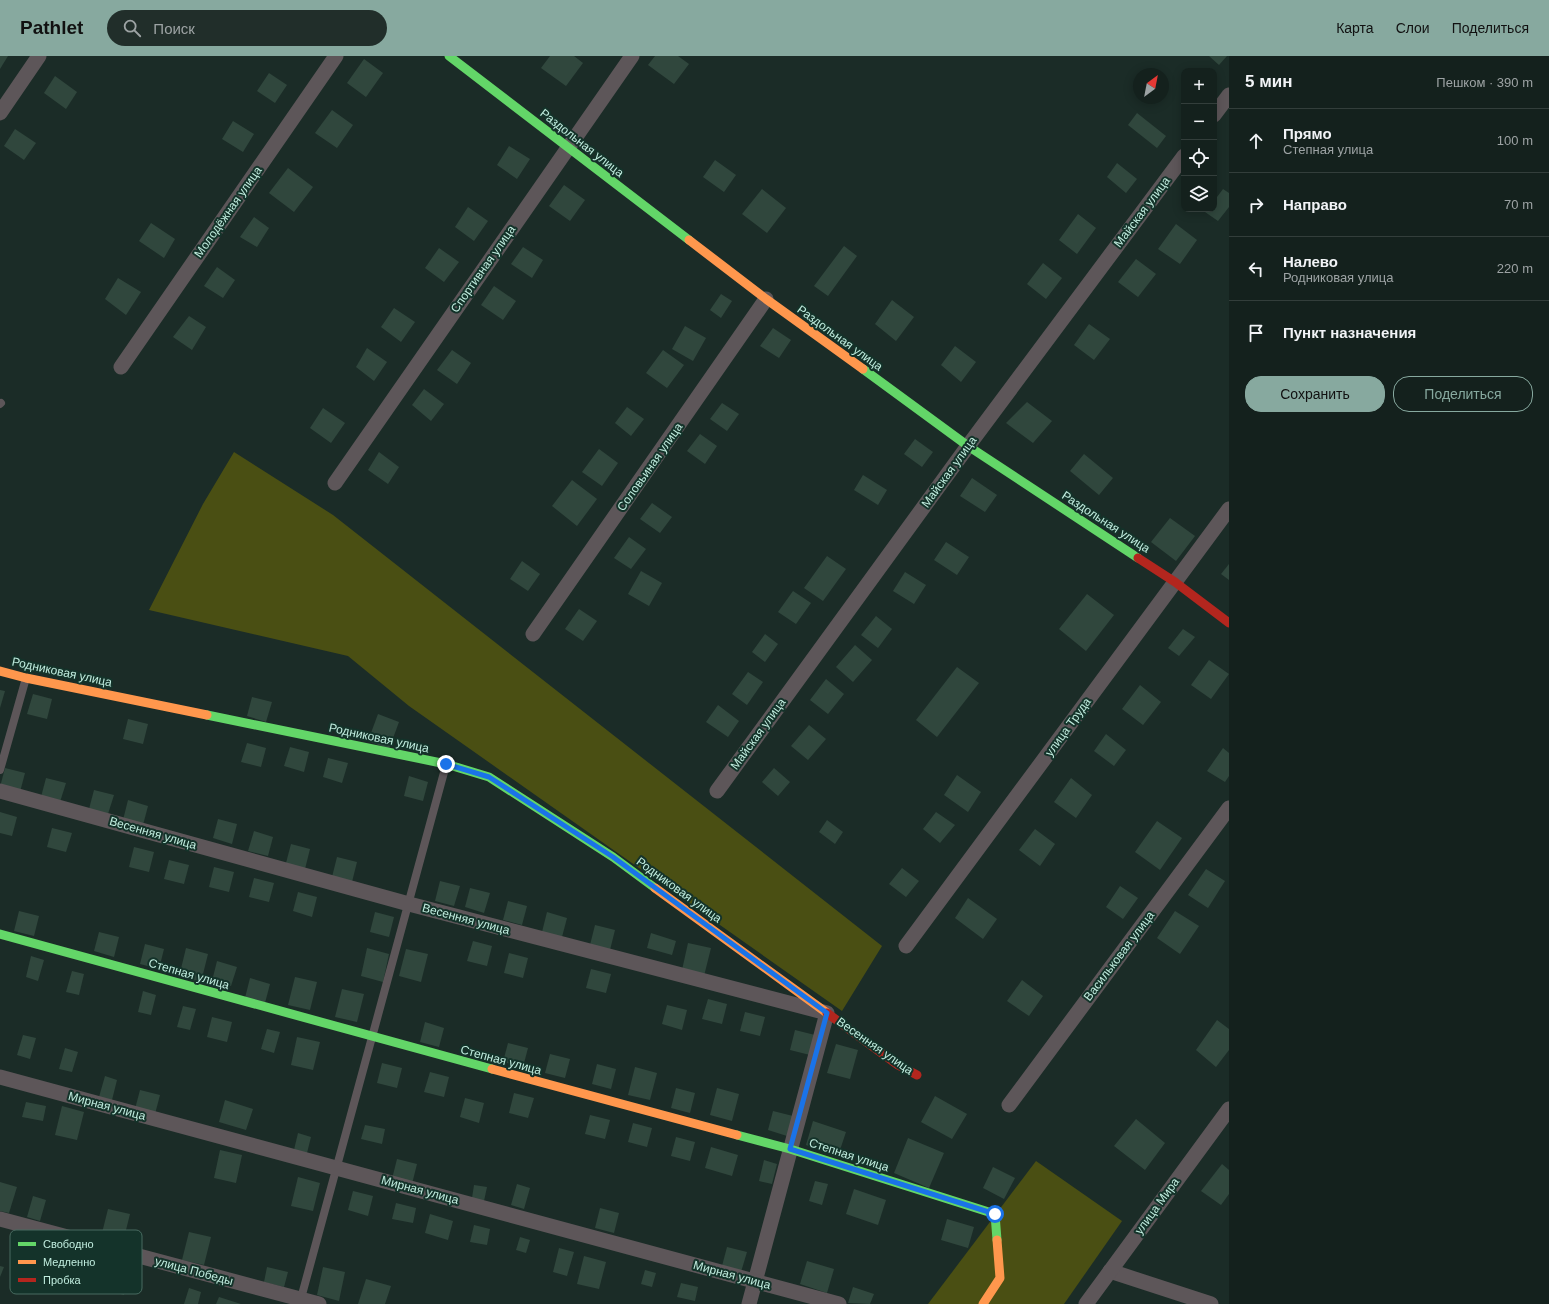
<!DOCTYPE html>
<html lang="ru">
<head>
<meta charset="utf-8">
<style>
  body { margin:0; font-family:Helvetica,sans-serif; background:#212e2a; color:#f1f3f6 }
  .controls { position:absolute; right:12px; top:12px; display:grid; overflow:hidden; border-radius:8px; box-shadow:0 2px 10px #0003 }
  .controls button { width:36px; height:36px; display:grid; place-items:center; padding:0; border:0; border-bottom:1px solid #333e3b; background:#14211d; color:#f1f3f6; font:20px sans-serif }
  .compass { position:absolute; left:1133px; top:12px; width:36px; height:36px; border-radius:50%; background:#14211d; box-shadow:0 2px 10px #0003; rotate:32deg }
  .stop { position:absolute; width:12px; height:12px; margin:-9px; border:3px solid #1a73e8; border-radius:50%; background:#fff }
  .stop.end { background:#1a73e8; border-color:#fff; box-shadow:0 1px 4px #0008 }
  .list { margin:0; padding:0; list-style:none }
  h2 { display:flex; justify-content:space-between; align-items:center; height:52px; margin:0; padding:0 16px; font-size:17px }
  h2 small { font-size:13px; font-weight:400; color:#9da3a4 }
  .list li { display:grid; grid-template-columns:26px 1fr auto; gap:12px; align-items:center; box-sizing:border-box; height:64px; padding:0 16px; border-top:1px solid #333e3b }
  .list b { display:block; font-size:15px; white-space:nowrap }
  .list p { margin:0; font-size:13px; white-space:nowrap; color:#9da3a4 }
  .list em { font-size:13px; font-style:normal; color:#9da3a4 }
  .actions { display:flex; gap:8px; padding:12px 16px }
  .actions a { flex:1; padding:9px 0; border:1px solid #87a99f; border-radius:16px; text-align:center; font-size:14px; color:#87a99f }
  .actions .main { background:#87a99f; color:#111 }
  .icon { flex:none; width:22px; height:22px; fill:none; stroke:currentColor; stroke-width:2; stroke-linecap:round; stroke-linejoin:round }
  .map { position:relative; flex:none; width:1229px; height:1248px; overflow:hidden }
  header { display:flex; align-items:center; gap:24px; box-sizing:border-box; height:56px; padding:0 20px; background:#87a99f; color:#111 }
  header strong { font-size:19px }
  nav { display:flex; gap:22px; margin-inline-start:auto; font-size:14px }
  .search { width:280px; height:36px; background:#212e2a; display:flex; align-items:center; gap:10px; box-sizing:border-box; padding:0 14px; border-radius:22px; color:#9da3a4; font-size:15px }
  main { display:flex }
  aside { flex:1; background:#14211d }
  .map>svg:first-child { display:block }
</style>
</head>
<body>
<header>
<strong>Pathlet</strong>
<div class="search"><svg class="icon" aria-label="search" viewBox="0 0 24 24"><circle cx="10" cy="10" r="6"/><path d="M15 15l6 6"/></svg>Поиск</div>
<nav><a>Карта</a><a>Слои</a><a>Поделиться</a></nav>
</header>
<main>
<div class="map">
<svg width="1229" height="1248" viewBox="0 0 1229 1248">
  <rect width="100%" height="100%" fill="#1b2c27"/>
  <g fill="#4a4f13">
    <polygon points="234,396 333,459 882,890 842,955 409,650 348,600 149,554 203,448"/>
    <polygon points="1036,1105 1122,1165 1064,1248 928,1248"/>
  </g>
  <g fill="#30473d">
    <polygon points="0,0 8,0 0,13"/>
    <polygon points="550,0 574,0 583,7 566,30 541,12"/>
    <polygon points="655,0 678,0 689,8 674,28 648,9"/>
    <polygon points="1209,0 1227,0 1219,9"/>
    <polygon points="364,3 383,17 366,41 347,27"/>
    <polygon points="269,17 287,29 275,47 257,35"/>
    <polygon points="55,20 77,36 66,53 44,37"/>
    <polygon points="332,54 353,69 337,92 315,77"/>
    <polygon points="1137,57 1166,80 1157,92 1128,69"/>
    <polygon points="233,65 254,78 243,96 222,83"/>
    <polygon points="15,73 36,87 24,104 4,90"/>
    <polygon points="509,90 530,103 517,123 497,109"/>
    <polygon points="715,104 736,119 724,136 703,121"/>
    <polygon points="1117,107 1137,123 1126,137 1107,121"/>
    <polygon points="288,112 313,131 294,156 269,137"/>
    <polygon points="564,129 585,144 570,165 549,150"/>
    <polygon points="762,133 786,152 767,177 742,158"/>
    <polygon points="1223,133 1229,137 1229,151 1218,165 1205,156 1208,153 1214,153 1214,145"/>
    <polygon points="468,151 488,165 474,185 455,171"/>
    <polygon points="1078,158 1096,172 1077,198 1059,184"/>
    <polygon points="254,161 269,172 257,191 240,181"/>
    <polygon points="151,167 175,183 164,202 139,185"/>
    <polygon points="1176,168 1197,184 1180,208 1158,193"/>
    <polygon points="844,190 857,200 828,240 814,230"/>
    <polygon points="523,191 543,204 532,222 511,208"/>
    <polygon points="439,192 459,206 444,226 425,212"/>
    <polygon points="1136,203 1156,218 1138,241 1118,226"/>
    <polygon points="1043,207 1062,222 1046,243 1027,228"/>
    <polygon points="217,211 235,224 223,242 204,230"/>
    <polygon points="118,222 141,236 126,259 105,243"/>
    <polygon points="494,230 516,245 503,264 481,249"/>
    <polygon points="721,238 732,245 721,262 710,254"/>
    <polygon points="892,244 914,261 896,285 875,268"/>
    <polygon points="394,252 415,266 401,286 381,271"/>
    <polygon points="189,260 206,271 192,294 173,281"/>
    <polygon points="1089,268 1110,283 1094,304 1074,289"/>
    <polygon points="685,270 706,282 693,305 672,293"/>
    <polygon points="773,272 791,284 779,302 760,290"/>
    <polygon points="955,290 976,306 961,326 941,309"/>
    <polygon points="367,292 387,306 374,325 356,311"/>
    <polygon points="452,294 471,307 457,328 437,314"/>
    <polygon points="663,294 684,309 667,332 646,317"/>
    <polygon points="424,333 444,348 431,365 412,349"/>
    <polygon points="1027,346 1052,365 1033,387 1006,367"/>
    <polygon points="722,347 739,358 727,375 710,363"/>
    <polygon points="627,351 644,363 631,380 615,367"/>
    <polygon points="323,352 345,367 331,387 310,372"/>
    <polygon points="700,378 717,390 705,408 687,395"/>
    <polygon points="915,383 933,396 922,411 904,398"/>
    <polygon points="599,393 618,407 602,430 582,416"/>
    <polygon points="379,396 399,411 388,428 368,414"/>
    <polygon points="1084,398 1113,422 1099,439 1070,415"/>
    <polygon points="863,419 887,434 878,449 854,434"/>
    <polygon points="972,422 997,439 985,456 960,440"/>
    <polygon points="572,424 597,443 577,470 552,450"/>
    <polygon points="652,447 672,461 660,477 640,463"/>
    <polygon points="1170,462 1195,480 1176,505 1151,486"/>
    <polygon points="629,481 646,493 631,513 614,502"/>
    <polygon points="946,486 969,501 957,519 934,504"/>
    <polygon points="827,500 846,513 823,545 804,532"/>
    <polygon points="522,505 540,518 528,535 510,523"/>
    <polygon points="1229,508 1229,524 1221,518"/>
    <polygon points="641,515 662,527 649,550 628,538"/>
    <polygon points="905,516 926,529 914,548 893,535"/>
    <polygon points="793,535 811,547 796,568 778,556"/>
    <polygon points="1087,538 1114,559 1086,595 1059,573"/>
    <polygon points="579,553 597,565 583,585 565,573"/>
    <polygon points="876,560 892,573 878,592 861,579"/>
    <polygon points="1183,573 1195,581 1179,600 1168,592"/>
    <polygon points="765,578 778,588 765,606 752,596"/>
    <polygon points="855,589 872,604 853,626 836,611"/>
    <polygon points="1209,604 1229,618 1211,643 1191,629"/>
    <polygon points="957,611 979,627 937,681 916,664"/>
    <polygon points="748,616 763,626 747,649 732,638"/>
    <polygon points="826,623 844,638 828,658 810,644"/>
    <polygon points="1140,629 1161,646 1143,669 1122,653"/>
    <polygon points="0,634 5,635 0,652"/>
    <polygon points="33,638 52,643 47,663 27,658"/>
    <polygon points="252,641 272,646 266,666 247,660"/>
    <polygon points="718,649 739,665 728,681 706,666"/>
    <polygon points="378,658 399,666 389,693 368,685"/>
    <polygon points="128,663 148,668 143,688 123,683"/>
    <polygon points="809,669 826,683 808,704 791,690"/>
    <polygon points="1106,678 1126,694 1114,710 1094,695"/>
    <polygon points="247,687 266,692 261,711 241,706"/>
    <polygon points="290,691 309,696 304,716 284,710"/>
    <polygon points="1223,692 1229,697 1229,720 1225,726 1207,715"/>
    <polygon points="328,702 348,707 342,727 323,721"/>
    <polygon points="5,712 25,717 20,736 0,731"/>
    <polygon points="774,712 790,726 778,740 762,726"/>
    <polygon points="957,719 981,736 968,756 944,739"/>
    <polygon points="409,720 428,726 423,745 404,740"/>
    <polygon points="46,722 66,727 60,746 41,741"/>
    <polygon points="1071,722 1092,739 1076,762 1054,746"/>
    <polygon points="94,734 114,739 108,758 89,753"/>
    <polygon points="128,744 148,750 143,769 123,764"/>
    <polygon points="0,756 17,761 12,780 0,777"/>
    <polygon points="936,756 955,769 940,787 923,773"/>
    <polygon points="218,763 237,768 232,788 213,782"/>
    <polygon points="827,764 843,776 835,788 819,776"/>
    <polygon points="1157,765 1182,782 1160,814 1135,796"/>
    <polygon points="52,772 72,777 66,796 47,791"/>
    <polygon points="1035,773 1055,788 1040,810 1019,794"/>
    <polygon points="254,775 273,781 268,800 248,795"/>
    <polygon points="291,788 310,793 305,813 286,807"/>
    <polygon points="134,791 154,796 149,816 129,811"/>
    <polygon points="337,801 357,806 352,826 332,821"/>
    <polygon points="169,804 189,809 184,828 164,823"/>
    <polygon points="214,811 234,816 229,836 209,831"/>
    <polygon points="902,812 919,825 906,841 889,828"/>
    <polygon points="1206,813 1225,825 1208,852 1188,839"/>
    <polygon points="254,822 274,827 269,846 249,841"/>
    <polygon points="440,825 460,830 454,850 435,845"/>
    <polygon points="1120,830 1138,842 1123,863 1106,851"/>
    <polygon points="470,832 490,837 484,857 465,851"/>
    <polygon points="298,836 317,841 312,861 293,855"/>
    <polygon points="968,842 997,863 983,883 955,862"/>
    <polygon points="508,845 527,850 522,869 503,864"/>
    <polygon points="19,855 39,860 34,880 14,875"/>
    <polygon points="1175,855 1199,870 1180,898 1157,882"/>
    <polygon points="375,856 394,861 389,881 370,876"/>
    <polygon points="547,856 567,862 562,881 542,876"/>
    <polygon points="595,869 615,874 610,894 590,889"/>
    <polygon points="99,876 119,881 114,901 94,895"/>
    <polygon points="651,877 676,885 672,899 647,892"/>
    <polygon points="473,885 492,890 487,910 467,905"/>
    <polygon points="688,887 711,892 704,920 682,914"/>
    <polygon points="145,888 164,893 159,913 140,908"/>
    <polygon points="186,892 208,898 201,926 179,921"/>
    <polygon points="367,892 389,898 383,926 361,920"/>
    <polygon points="406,893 428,898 421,926 399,920"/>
    <polygon points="509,897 528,902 523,922 504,917"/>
    <polygon points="31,900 44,904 38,925 26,921"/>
    <polygon points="217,905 237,911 231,930 212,925"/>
    <polygon points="591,913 611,918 606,937 586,932"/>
    <polygon points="72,915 84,918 79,939 66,936"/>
    <polygon points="295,921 317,926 310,954 288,949"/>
    <polygon points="250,922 270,928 265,947 245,942"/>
    <polygon points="1022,924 1043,940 1029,960 1007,945"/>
    <polygon points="342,933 364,938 357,966 335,961"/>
    <polygon points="143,935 156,939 151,959 138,956"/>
    <polygon points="708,943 727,948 722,968 702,963"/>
    <polygon points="667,949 687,954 682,974 662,968"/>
    <polygon points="183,950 196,953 190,974 177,971"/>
    <polygon points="745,956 765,961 760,980 740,975"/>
    <polygon points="212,961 232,966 227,986 207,981"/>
    <polygon points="1217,964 1229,973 1229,994 1216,1011 1196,994"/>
    <polygon points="425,966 444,972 439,991 420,986"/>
    <polygon points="267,973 280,976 274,997 261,993"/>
    <polygon points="795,974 815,979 810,999 790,994"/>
    <polygon points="23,979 36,982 30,1003 17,999"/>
    <polygon points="297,981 320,986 313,1014 291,1009"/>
    <polygon points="508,987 528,992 523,1011 503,1006"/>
    <polygon points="836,988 858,994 850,1023 827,1017"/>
    <polygon points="65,992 78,996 72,1016 59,1013"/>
    <polygon points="550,998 570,1003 565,1022 545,1017"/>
    <polygon points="382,1007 402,1012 397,1032 377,1027"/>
    <polygon points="597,1008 616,1013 611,1033 592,1028"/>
    <polygon points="635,1011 657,1017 650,1044 628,1039"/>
    <polygon points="430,1016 449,1021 444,1041 424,1036"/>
    <polygon points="105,1020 117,1024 112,1044 99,1041"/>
    <polygon points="676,1032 695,1037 690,1057 671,1052"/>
    <polygon points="717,1032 739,1038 732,1065 710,1059"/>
    <polygon points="140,1034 160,1039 155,1058 135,1053"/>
    <polygon points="514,1037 534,1042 528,1062 509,1057"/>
    <polygon points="935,1040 967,1058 952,1083 921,1066"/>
    <polygon points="465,1042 484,1047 479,1067 460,1061"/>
    <polygon points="225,1044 253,1053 246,1074 219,1066"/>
    <polygon points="26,1046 46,1050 43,1065 22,1061"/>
    <polygon points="62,1050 84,1056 77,1084 55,1079"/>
    <polygon points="773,1055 793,1060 787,1080 768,1074"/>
    <polygon points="590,1059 610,1064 605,1083 585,1078"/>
    <polygon points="1136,1063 1165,1087 1145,1114 1114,1090"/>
    <polygon points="813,1065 846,1076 838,1100 806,1089"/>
    <polygon points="633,1067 652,1072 647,1091 628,1086"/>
    <polygon points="365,1069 385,1073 382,1088 361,1083"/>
    <polygon points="298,1077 311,1081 306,1101 293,1098"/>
    <polygon points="676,1081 695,1086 690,1105 671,1100"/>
    <polygon points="908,1082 944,1097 929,1132 894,1117"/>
    <polygon points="711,1091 738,1099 732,1120 705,1112"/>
    <polygon points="220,1094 242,1099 236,1127 214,1122"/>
    <polygon points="397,1103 417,1108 412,1128 392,1123"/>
    <polygon points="764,1104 777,1108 772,1128 759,1125"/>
    <polygon points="1222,1108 1229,1114 1229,1138 1221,1149 1201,1135"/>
    <polygon points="993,1111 1015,1122 1004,1143 983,1132"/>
    <polygon points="298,1121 320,1127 313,1155 291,1150"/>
    <polygon points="815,1125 828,1128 822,1149 809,1145"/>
    <polygon points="0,1126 17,1131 9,1157 0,1155"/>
    <polygon points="517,1128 530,1132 524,1153 511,1149"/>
    <polygon points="474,1129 487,1131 484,1145 472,1142"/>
    <polygon points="854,1133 886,1144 878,1169 846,1158"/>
    <polygon points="353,1135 373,1140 368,1160 348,1154"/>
    <polygon points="33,1140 46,1144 40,1165 27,1161"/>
    <polygon points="396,1147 416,1152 413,1167 392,1163"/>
    <polygon points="600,1152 619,1157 614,1177 595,1172"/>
    <polygon points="108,1153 130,1158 123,1186 101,1181"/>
    <polygon points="430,1158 453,1165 448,1184 425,1177"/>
    <polygon points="947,1163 974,1171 968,1192 941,1184"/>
    <polygon points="474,1169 490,1173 487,1189 470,1186"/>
    <polygon points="189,1176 211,1181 204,1209 182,1204"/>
    <polygon points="520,1181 530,1184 526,1197 516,1194"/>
    <polygon points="727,1191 747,1196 741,1216 722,1210"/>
    <polygon points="559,1192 574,1196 567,1220 553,1216"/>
    <polygon points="584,1200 606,1206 599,1233 577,1228"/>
    <polygon points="109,1205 131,1211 124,1239 102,1233"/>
    <polygon points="807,1205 834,1213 827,1237 800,1228"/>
    <polygon points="0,1210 4,1211 0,1221"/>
    <polygon points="267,1211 288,1216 284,1231 264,1226"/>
    <polygon points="323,1211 345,1216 339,1245 317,1239"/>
    <polygon points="645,1214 656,1217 652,1231 641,1228"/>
    <polygon points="366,1223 391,1230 385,1248 358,1248"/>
    <polygon points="681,1227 698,1231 695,1245 677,1241"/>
    <polygon points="853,1231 874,1238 870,1248 848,1247"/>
    <polygon points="189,1232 201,1236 198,1248 184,1248"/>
    <polygon points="219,1241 241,1248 216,1248"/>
  </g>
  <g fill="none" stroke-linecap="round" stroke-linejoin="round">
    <g stroke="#5d5659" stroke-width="8">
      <polyline points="0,348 1,347"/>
      <polyline points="0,714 26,622"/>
      <polyline points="300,1246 446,709"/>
    </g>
    <g stroke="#5d5659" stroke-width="15">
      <polyline points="0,57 39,0"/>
      <polyline points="1214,59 1229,39"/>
      <polyline points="121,311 336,0"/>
      <polyline points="335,427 632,0"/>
      <polyline points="533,578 766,243"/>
      <polyline points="0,735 409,848 827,957 749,1248"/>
      <polyline points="717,735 968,390 1184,100"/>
      <polyline points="906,890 1229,453"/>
      <polyline points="0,1021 839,1248"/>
      <polyline points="1009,1049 1229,752"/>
      <polyline points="0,1163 319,1248"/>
      <polyline points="1110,1215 1211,1248"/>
      <polyline points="1086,1248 1229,1053"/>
    </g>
    <g stroke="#63d668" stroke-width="9">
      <polyline points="449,0 689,184"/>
      <polyline points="863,313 968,390 1138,502"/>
      <polyline points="207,659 446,708 489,721 613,801 655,832"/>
      <polyline points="0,878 492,1013"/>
      <polyline points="737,1079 790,1093 995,1158 997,1184"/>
    </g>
    <g stroke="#ff974d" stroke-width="9">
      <polyline points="689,184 766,243 863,313"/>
      <polyline points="0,615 26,622 207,659"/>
      <polyline points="655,832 827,957"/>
      <polyline points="492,1013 737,1079"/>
      <polyline points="983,1248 1000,1222 997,1184"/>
    </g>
    <g stroke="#b3261e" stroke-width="9">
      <polyline points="1138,502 1175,526 1229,567"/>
      <polyline points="827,957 898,1009 917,1019"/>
    </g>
  </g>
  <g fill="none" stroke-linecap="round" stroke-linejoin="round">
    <polyline stroke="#1a73e8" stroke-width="5" points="446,708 489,721 613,801 827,957 790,1093 995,1158"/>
  </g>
  <g text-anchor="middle" stroke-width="4" stroke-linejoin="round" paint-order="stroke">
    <g font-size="12" fill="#c1eddf" stroke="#14332a">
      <text transform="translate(582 87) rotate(38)" y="4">Раздольная улица</text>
      <text transform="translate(228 156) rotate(-55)" y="4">Молодёжная улица</text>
      <text transform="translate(1142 156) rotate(-53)" y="4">Майская улица</text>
      <text transform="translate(483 213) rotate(-55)" y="4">Спортивная улица</text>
      <text transform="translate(840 282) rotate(36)" y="4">Раздольная улица</text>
      <text transform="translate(650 411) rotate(-55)" y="4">Соловьиная улица</text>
      <text transform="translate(949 416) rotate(-54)" y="4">Майская улица</text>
      <text transform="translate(1106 466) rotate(33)" y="4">Раздольная улица</text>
      <text transform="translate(62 616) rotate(12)" y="4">Родниковая улица</text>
      <text transform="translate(1068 671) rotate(-54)" y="4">улица Труда</text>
      <text transform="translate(758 678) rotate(-54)" y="4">Майская улица</text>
      <text transform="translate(379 682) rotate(12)" y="4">Родниковая улица</text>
      <text transform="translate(153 777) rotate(16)" y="4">Весенняя улица</text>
      <text transform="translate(679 834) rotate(36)" y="4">Родниковая улица</text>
      <text transform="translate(466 863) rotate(15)" y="4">Весенняя улица</text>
      <text transform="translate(1119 900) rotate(-53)" y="4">Васильковая улица</text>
      <text transform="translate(189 918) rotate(16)" y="4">Степная улица</text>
      <text transform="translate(875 990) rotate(35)" y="4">Весенняя улица</text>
      <text transform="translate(501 1004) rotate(15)" y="4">Степная улица</text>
      <text transform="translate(107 1050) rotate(15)" y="4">Мирная улица</text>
      <text transform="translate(849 1099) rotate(18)" y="4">Степная улица</text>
      <text transform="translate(420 1134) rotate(15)" y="4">Мирная улица</text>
      <text transform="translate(1157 1150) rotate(-54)" y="4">улица Мира</text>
      <text transform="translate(194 1215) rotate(15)" y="4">улица Победы</text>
      <text transform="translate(732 1219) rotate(15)" y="4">Мирная улица</text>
    </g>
  </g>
  <rect x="10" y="1174" width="132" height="64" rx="6" fill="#14332a" stroke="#486b60" stroke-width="1"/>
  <rect x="18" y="1186" width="18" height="4" fill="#63d668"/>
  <rect x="18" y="1204" width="18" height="4" fill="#ff974d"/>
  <rect x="18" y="1222" width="18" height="4" fill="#b3261e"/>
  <g font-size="11" fill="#c1eddf">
    <text x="43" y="1192">Свободно</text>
    <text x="43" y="1210">Медленно</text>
    <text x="43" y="1228">Пробка</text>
  </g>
</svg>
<div class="controls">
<button>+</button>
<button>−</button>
<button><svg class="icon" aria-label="locate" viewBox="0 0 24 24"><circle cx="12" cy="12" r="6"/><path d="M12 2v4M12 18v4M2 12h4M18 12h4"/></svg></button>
<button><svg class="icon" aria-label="layers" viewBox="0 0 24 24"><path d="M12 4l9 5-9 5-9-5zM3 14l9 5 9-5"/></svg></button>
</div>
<svg class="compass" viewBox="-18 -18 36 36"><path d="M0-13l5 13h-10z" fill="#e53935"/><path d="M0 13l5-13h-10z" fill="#9da3a4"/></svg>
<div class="stop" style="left:995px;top:1158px"></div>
<div class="stop end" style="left:446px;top:708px"></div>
</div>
<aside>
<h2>5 мин<small>Пешком · 390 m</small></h2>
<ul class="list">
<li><svg class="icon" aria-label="ahead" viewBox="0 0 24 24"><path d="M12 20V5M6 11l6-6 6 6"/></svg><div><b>Прямо</b><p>Степная улица</p></div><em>100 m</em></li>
<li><svg class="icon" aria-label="right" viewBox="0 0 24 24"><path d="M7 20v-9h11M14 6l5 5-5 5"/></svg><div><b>Направо</b></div><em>70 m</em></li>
<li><svg class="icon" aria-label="left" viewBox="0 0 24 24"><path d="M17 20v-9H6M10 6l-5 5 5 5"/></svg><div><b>Налево</b><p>Родниковая улица</p></div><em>220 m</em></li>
<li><svg class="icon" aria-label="arrive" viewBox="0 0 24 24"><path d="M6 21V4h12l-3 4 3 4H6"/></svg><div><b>Пункт назначения</b></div></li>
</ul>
<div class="actions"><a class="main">Сохранить</a><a>Поделиться</a></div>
</aside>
</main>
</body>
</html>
